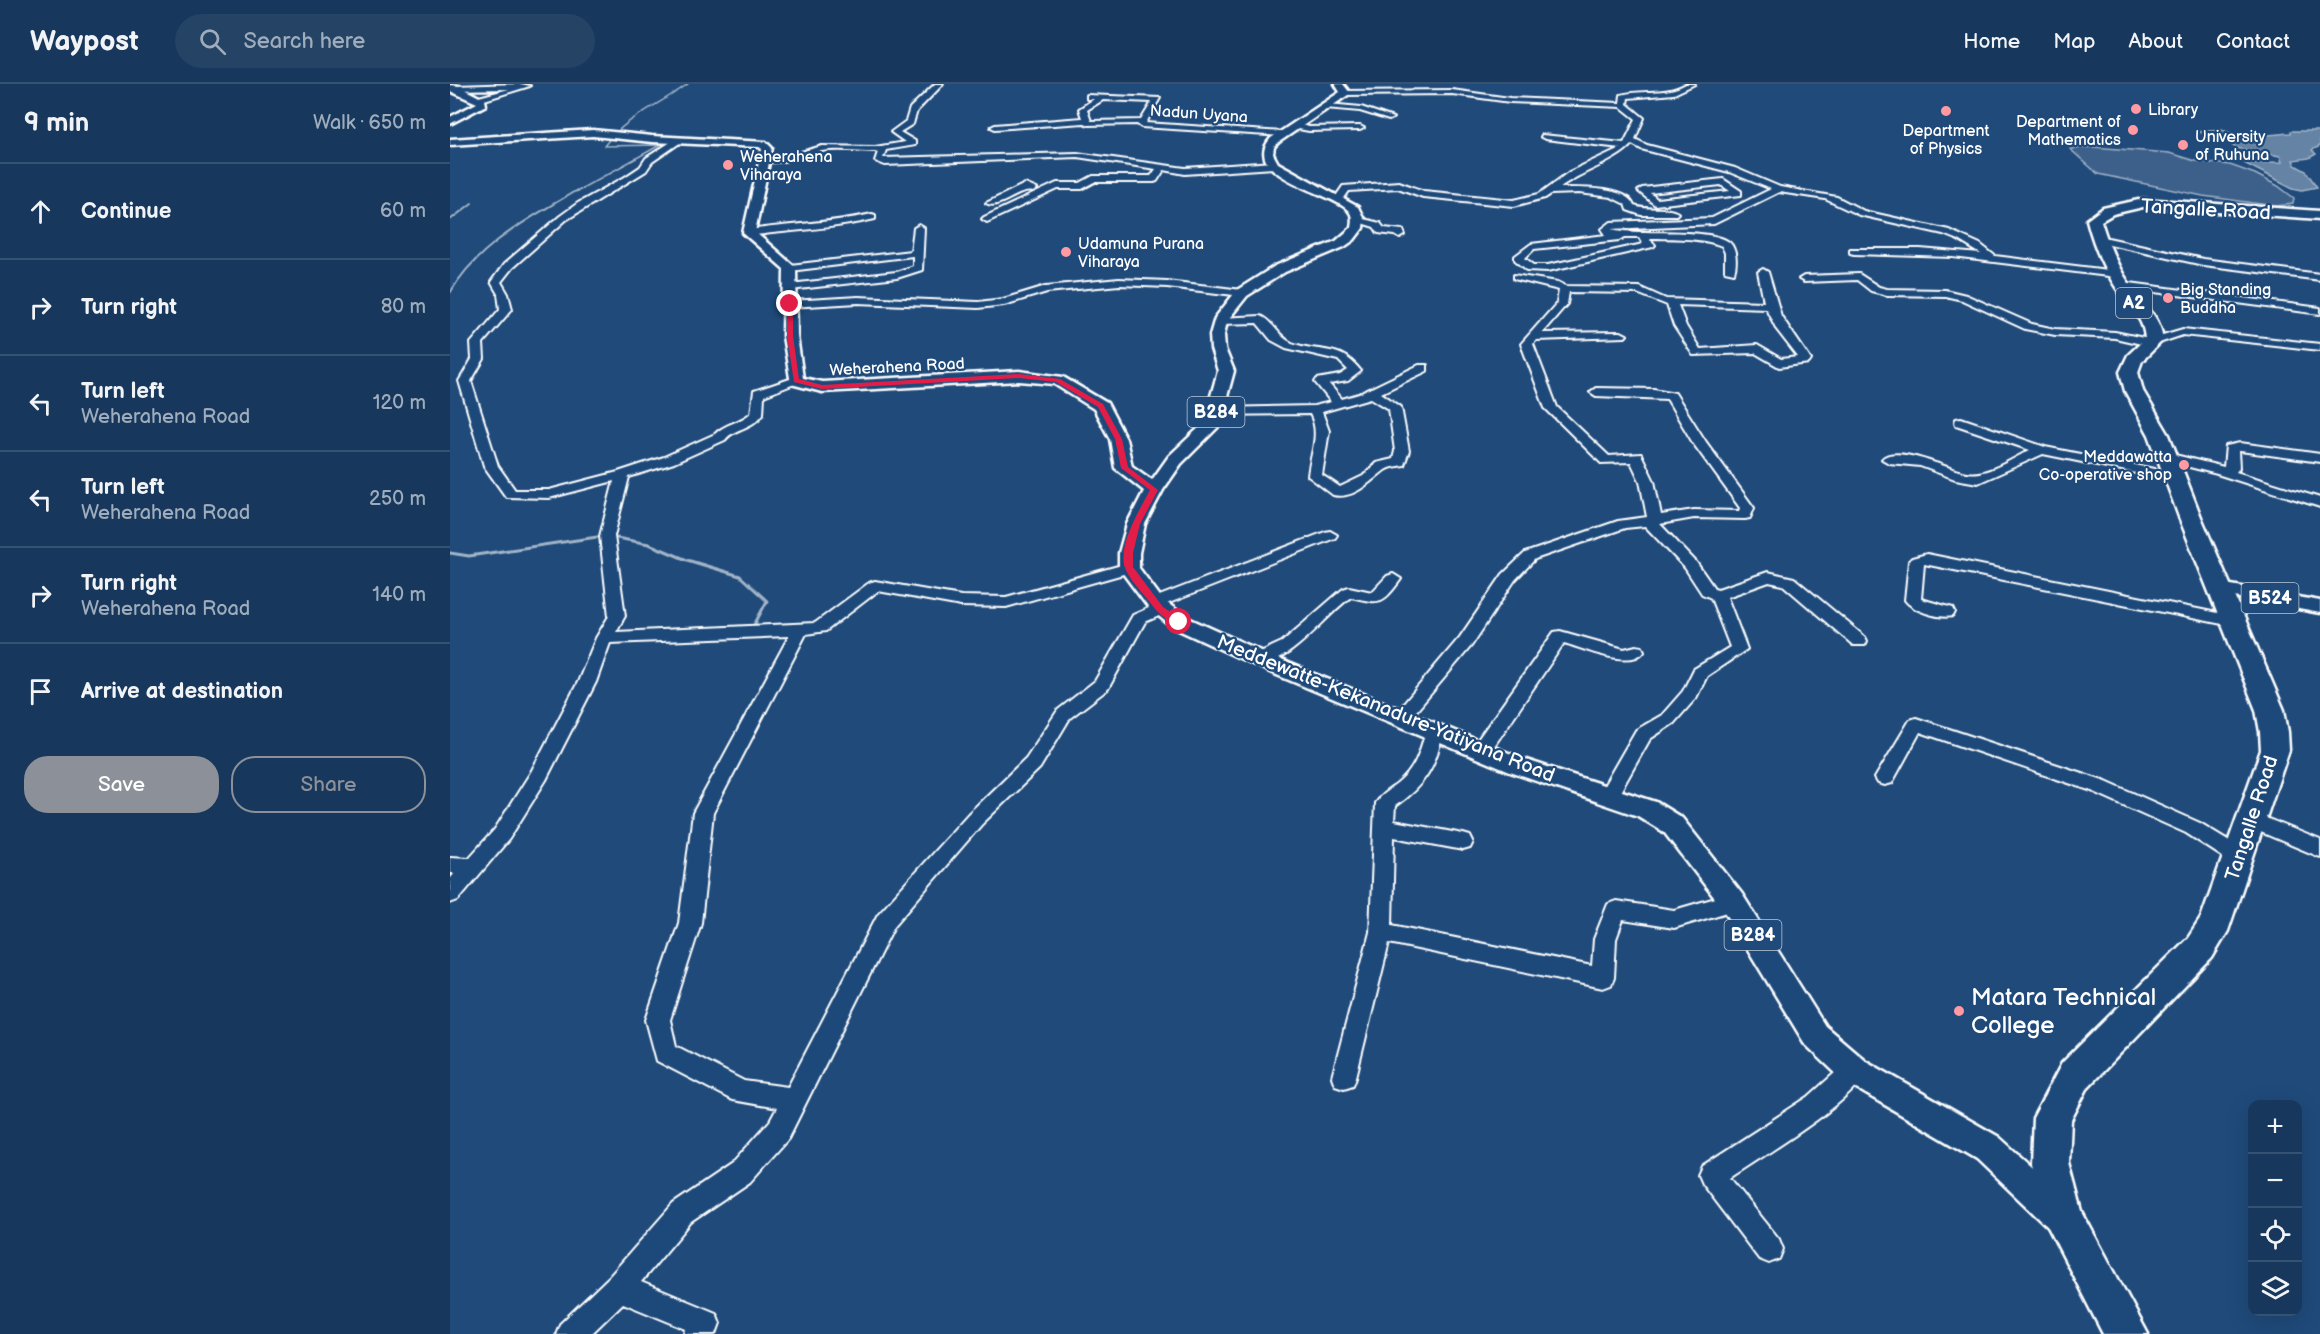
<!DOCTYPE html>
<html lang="en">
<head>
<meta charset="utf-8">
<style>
  body { margin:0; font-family:"Balsamiq Sans",sans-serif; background:#244365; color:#f1f3f6 }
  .controls { position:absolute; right:18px; bottom:18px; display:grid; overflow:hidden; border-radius:12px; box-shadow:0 6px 24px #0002 }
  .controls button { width:54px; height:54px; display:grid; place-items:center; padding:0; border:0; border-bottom:2px solid #365272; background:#17385c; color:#f1f3f6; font:30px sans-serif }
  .stop { position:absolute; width:18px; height:18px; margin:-14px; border:4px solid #e11d48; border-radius:50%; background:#fff }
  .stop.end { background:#e11d48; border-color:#fff; box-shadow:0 2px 6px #0008 }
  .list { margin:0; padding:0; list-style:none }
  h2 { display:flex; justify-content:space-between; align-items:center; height:78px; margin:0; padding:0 24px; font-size:26px }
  h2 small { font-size:20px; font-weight:400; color:#9eacbb }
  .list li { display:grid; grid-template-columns:39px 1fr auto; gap:18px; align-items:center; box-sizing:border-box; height:96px; padding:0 24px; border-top:2px solid #365272 }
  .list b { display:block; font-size:22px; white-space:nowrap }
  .list p { margin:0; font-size:20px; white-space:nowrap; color:#9eacbb }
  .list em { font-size:20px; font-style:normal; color:#9eacbb }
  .actions { display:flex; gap:12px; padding:18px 24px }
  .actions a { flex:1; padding:14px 0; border:2px solid #8c9099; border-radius:24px; text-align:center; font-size:21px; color:#8c9099 }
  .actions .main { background:#8c9099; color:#fff }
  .icon { flex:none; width:33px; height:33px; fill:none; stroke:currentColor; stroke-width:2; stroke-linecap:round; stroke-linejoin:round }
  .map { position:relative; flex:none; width:1870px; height:1250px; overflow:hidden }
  header { display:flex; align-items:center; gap:36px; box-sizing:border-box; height:84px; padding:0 30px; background:#17385c; border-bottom:2px solid #365272 }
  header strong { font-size:28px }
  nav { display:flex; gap:33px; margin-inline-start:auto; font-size:21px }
  .search { width:420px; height:54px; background:#244365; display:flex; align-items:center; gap:15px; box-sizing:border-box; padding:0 21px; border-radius:33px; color:#9eacbb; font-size:22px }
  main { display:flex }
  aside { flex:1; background:#17385c }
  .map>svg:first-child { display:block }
</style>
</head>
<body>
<header>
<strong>Waypost</strong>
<div class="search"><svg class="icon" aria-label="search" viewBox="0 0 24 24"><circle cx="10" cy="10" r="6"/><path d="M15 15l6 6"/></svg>Search here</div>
<nav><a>Home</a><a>Map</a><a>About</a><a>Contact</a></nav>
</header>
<main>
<aside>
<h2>9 min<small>Walk · 650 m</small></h2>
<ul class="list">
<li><svg class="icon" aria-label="ahead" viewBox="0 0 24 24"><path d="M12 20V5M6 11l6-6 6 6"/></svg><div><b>Continue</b></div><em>60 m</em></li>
<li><svg class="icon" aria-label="right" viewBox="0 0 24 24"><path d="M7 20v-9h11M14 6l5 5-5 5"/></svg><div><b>Turn right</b></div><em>80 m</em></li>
<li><svg class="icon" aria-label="left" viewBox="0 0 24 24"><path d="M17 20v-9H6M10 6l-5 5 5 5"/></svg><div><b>Turn left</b><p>Weherahena Road</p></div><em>120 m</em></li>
<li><svg class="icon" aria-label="left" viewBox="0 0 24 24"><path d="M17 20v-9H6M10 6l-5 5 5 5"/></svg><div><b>Turn left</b><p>Weherahena Road</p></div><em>250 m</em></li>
<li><svg class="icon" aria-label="right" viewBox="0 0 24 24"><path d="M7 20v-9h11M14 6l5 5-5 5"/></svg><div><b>Turn right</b><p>Weherahena Road</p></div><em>140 m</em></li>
<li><svg class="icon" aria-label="arrive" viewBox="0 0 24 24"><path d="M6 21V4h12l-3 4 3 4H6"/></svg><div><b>Arrive at destination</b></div></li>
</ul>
<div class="actions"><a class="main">Save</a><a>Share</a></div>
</aside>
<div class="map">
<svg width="1870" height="1250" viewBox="0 0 1870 1250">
  <rect width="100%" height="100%" fill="#1f4a7a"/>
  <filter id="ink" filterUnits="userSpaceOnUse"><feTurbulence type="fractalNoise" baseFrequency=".0167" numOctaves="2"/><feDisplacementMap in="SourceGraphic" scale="12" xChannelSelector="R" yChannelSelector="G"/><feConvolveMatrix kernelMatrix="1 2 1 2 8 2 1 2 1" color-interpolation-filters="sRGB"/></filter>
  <g filter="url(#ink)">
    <polygon fill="#3c618b" stroke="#9eb0c5" stroke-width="1.5" points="1643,63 1719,69 1745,77 1780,81 1805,90 1828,102 1844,114 1843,120 1826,122 1753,112 1648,90 1620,65"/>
    <path fill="#6583a4" stroke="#a3b5c8" stroke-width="1.5" d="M1772 45C1786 56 1823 50 1841 49V47H1870V62L1862 66 1866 70 1859 74 1843 76 1845 81 1856 87 1867 103 1852 106 1843 104 1794 79 1832 78 1830 72 1786 64 1774 56 1746 47Z"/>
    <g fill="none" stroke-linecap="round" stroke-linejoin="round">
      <path stroke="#a3b5c8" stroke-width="1.5" d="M125 108 210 61 154 62C176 33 209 21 238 0"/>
      <g stroke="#a3b5c8" stroke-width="2">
        <polyline points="0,136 22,119"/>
        <path d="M0 209C28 160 81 134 127 106"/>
      </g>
      <g stroke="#a3b5c8" stroke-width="3">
        <polyline points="161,453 199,460 237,476 290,492 317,517 302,545"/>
        <polyline points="0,469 19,472 154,452"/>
      </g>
      <defs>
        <g id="minor">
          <polygon points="71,0 80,2 28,18 25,14 59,5 5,6 1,4 5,2"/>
          <path d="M485 0H493L467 27 463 40 450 48 465 57V61L436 66 433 74 627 69 735 84 824 78 828 81 824 84 735 90 714 86 707 97 704 98H645L632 105H608L537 138 532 135 534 133 607 99H630L643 92H701L706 85 627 73 435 81 425 77 428 68 425 67C408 67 388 64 372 67 354 69 327 85 311 75L315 72H337L372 62 425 63 455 58 441 48 456 37 460 24Z"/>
          <path d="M1236 0H1245L1224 10 1178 14 1177 20 1194 34 1185 55 1197 61 1285 84 1330 103 1387 113 1414 127 1499 146 1530 160 1545 172 1666 187 1671 190 1666 193 1503 173 1404 170 1400 169V165H1470L1531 170 1508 156 1493 150 1409 131 1375 115 1329 108 1264 140 1162 145C1187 152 1260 143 1279 158 1287 165 1287 181 1284 189L1275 187V169L1272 162C1250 153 1222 155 1199 154L1205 161 1203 163 1098 187 1077 186 1065 176V172L1081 160 1156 151 1152 145 1161 138 1262 134 1321 105 1279 88 1191 65 1182 60C1168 77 1130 88 1109 104 1126 104 1178 102 1184 122 1198 127 1217 122 1228 129L1226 131H1191L1177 126 1175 120 1161 113 1129 109 1101 110 1095 114 1064 122 973 113 948 104 899 107 892 117 884 115 893 102 949 98 974 107 1064 116 1089 110 1119 88 1170 64 1095 55 1091 53 1092 51 1174 59 1186 35 1171 23 1060 18 1002 10 895 11 892 7 1002 6 1060 14 1170 19 1171 11C1193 5 1216 12 1236 0ZM1175 153H1189L1193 160 1098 181H1084L1075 174 1084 165 1170 156Z"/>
          <path d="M637 11 710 14 696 39 834 48 838 50 834 52 691 43 687 40 638 41 634 39 545 45 541 43 545 41 632 34 629 25 644 15H637ZM653 16 702 18 691 36 641 37 637 26Z"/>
          <polygon points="878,20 911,23 943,34 939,36 910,27 875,24"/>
          <polygon points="846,40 859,43 910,42 914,44 910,46 859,47 843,44 843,40"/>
          <path d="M227 54 234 56 202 78 196 87 116 136 62 184 51 198 58 210 62 225 33 259 34 275 21 297 48 382 65 406H99L168 388 214 373 265 350C274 340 290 339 301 329L304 307 346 293 352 297 314 312 313 330C301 346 285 343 275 356L224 379 179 393 164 452 175 532 166 548 365 539 419 499 425 497 511 512 556 513 679 479 687 484 684 487 556 523 511 522 428 507 376 547 356 550 263 729 251 839 220 936 226 962 294 997 338 1003 428 830 518 730 576 674 608 626 645 597 683 531 701 523 697 519 699 516 875 448 880 447 887 451 885 454 714 521 718 525 716 529 695 538 658 605 620 634 590 684 532 740 444 842 338 1055 300 1098 241 1138 191 1198 266 1229 270 1239 266 1250H235L236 1245 173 1219 141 1250H106L110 1240 159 1193 223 1120 282 1080 320 1037 327 1024 282 1016 207 977 196 936 229 839 243 729 339 552 160 559 146 598 96 696 59 755 8 816 0 819V795L5 789H0V773L19 774 45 745 81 688 128 598 146 554 159 532 150 452 164 397 99 414 56 413 34 382 9 297 22 275 21 259 50 225 48 210 41 198 54 180 110 132 128 119 175 93 190 83 196 74Z"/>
          <path d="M1273 95 1291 107V111L1205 121 1188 107 1192 104ZM1271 101 1280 107 1207 115 1200 109Z"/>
          <path d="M575 100 587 105 583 108C568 104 549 127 536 119Z"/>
          <path d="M422 130 425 131V135C384 145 341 146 299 152L294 149 299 146C340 140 382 139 422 130Z"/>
          <polygon points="905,133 930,139 934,144 953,146 955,151 950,154 945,151 928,149 924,143 905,137"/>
          <polygon points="469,141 474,144 472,186 447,194 340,206 335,203 340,200 446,188 463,182 463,172 340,187 335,184 340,181 461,167 464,144"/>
          <polygon points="1649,152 1753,175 1870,190 1870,196 1753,181 1646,157 1646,153"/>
          <path d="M1313 185 1318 188 1331 232 1361 276 1359 279 1329 283 1305 269 1243 271 1224 242 1217 221 1187 209 1119 208 1117 220 1092 249 1171 248 1177 251 1175 253 1086 256 1083 260 1107 323 1159 372 1191 370 1204 397 1211 431 1244 426 1289 427 1290 424 1243 359 1217 315 1146 312 1140 308 1146 304 1204 305 1225 309 1256 358 1304 424 1300 434 1295 435 1244 434 1210 440 1246 478 1264 504 1268 505 1318 488 1344 494 1415 553 1417 557 1415 561H1403L1333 501 1319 498 1277 513 1297 565 1257 592 1246 614 1224 639 1200 655 1165 717 1158 719 1151 717 1148 712 1186 646 1212 631 1233 607 1244 585 1280 563 1261 514 1252 510 1235 484 1195 442 1175 444 1085 475 1065 496 1022 561 957 638 951 640 945 638 942 634 945 630 1010 553 1053 490 1075 469 1168 437 1197 433 1190 397 1181 378 1151 379 1095 324 1071 260 1107 219 1109 206 1064 195V191L1108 198 1116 202 1189 203 1216 215 1314 218 1308 188ZM1228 221 1316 224 1327 246 1348 273 1331 275 1307 261 1250 265 1236 242Z"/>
          <polygon points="1409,190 1429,203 1437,205 1495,206 1516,211 1582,240 1605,245 1665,248 1699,255 1733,245 1870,260 1870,266 1733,251 1700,262 1665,254 1605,251 1575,245 1512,216 1495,212 1437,211 1421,207 1407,196 1354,198 1349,195 1354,192"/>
          <polygon points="669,195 717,197 792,206 797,209 792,212 717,203 669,201 597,208 554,221 528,224 408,219 340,223 335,220 340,217 408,213 528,218 553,215 596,202"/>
          <polygon points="1672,198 1870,224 1870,230 1668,203 1667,201"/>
          <path d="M810 232C822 236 828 253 842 259 871 270 889 259 911 287L898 297 879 300 892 315 909 310 969 281H977V287L931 309 951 323 959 367 954 381C948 382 939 383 935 386 920 397 904 416 883 411L858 392C860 370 871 350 860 330L761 331 760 328 766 324 864 322 881 318 865 298 867 295 890 291 898 286 888 276 836 264 821 256 807 239 770 240 764 237 770 234ZM921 314 939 325 945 367 943 375 926 379 913 392 890 403 872 391 879 347 872 328Z"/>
          <path d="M1511 334 1595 363 1725 389 1732 393 1725 397 1593 370 1528 399 1505 395 1470 382 1439 379 1432 375C1446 360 1498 385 1516 389 1536 393 1562 375 1580 366L1506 341 1505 338 1506 335Z"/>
          <polygon points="1790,359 1870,370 1870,378 1790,367 1788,367 1789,384 1786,388 1870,414 1870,423 1767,390 1712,376 1710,373 1717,369 1774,383 1776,362"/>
          <path d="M1477 470 1782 532 1788 533 1790 537 1788 541 1782 542 1474 480 1471 515 1503 524 1505 528 1503 532C1489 535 1463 527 1455 516L1459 477 1462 474Z"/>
          <path d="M943 490 951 495C932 521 931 520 901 513 877 529 836 587 804 579L801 575 804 571 832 558 893 505 899 503 922 508 937 492Z"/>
          <path d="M1110 547 1174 565 1186 562 1192 563 1194 567C1181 586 1133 564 1114 559L1038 671 1031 673 1024 671 1022 666 1024 661 1104 548Z"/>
          <polygon points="1466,634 1656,697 1750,739 1796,767 1799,773 1796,779 1789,781 1782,779 1736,749 1642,707 1470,648 1442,699 1435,701 1428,699 1425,694 1428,689 1460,636"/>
          <path d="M985 640 991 641 994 646C985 683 976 700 945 722L944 737 1013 750 1020 752 1023 758 1020 764 1013 766 944 753 942 841 1142 882 1144 855 1158 820 1166 817 1224 826 1283 809 1291 812 1294 818 1291 824 1224 844 1173 836 1166 855 1164 894 1161 901 1153 904 939 859 906 993 903 1001 894 1004 885 1001 882 993 920 848 925 719C930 711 939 706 947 700 965 686 970 668 976 646L979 641Z"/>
          <polygon points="1801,728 1870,756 1870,773 1794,741 1791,736 1794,731"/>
          <path d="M1405 976 1414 979 1417 987C1403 1019 1312 1072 1280 1094L1329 1155 1333 1165 1329 1175 1319 1179 1309 1175 1252 1100 1248 1091 1252 1082 1358 1013 1396 979Z"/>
        </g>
        <g id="major">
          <path d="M885 0H893L900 9 898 11 829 58 824 63 823 70 828 79 908 123 914 135 913 144 904 156 894 163 835 188 797 212 777 237 774 251 775 265 784 287 769 342 731 380 713 406 695 440 689 469V484L712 515 736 533 838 579 1076 676 1206 718 1232 734 1292 810 1375 942 1416 977 1549 1053 1623 1120 1628 1132 1623 1144 1611 1149 1599 1144 1527 1075 1394 997 1355 960 1274 826 1214 748 1188 732 1060 688 822 589 722 543 698 523 669 484V469L677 440 694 407 665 384 660 355 644 325 604 300 569 297 372 308 341 300 333 252 334 185 293 149 312 65 309 63 202 58 143 52 0 61V55L143 46 202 52 316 58 322 64 305 148 346 184 347 252 353 294 372 298 569 287 613 293 657 319 676 355 682 382 702 396 719 372 753 340 768 287 761 265 760 251 765 234 787 206 825 182 886 157 901 144C902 137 903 131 898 126 879 107 789 91 821 54L890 8Z"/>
          <polygon points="0,1 8,2 35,16 36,21 0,40 0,33 27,19 0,7"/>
          <polygon points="1770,499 1870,517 1870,529 1763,509 1760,505 1763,501"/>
        </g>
        <path id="highway" d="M1693 115 1870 127V135L1693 123 1663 130 1651 137C1658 160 1667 182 1680 201 1692 220 1711 232 1713 256L1692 277 1688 288 1693 307 1719 351 1751 433 1834 626 1838 648 1839 666 1778 847 1762 874 1638 1003 1621 1036 1619 1079 1632 1128 1698 1250H1653L1594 1135 1581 1079 1583 1034 1612 979 1738 854 1751 834 1811 666 1810 648 1806 626 1729 433 1699 351 1675 307 1670 288 1678 271 1695 255C1694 232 1676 220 1665 202 1652 182 1643 159 1637 136L1653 124Z"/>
      </defs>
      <use href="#minor" stroke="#fff" stroke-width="4"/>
      <use href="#major" stroke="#fff" stroke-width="5"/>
      <use href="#highway" stroke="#fff" stroke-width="5"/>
      <use href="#minor" fill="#1f4a7a" fill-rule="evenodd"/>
      <use href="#major" fill="#1f4a7a" fill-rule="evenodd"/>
      <use href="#highway" fill="#1f4a7a" fill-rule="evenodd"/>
    </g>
  </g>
  <path fill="#e11d48" d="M340 219 343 220V252L349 295 372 301 569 290 610 295 653 320 672 355 678 383 708 406 690 440 683 469V483L713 523 733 536V540C722 541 708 530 702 521 694 510 680 497 675 484 667 462 690 425 700 406L671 384 665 355 648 323 606 298 569 294 372 305 344 298 337 252V220Z"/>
  <g fill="#ff9aa2" stroke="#1f4a7a" stroke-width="2">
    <circle cx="1686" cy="25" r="6"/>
    <circle cx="1496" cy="27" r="6"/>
    <circle cx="1683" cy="46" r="6"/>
    <circle cx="1733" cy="61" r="6"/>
    <circle cx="278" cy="81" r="6"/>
    <circle cx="616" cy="168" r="6"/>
    <circle cx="1718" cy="214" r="6"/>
    <circle cx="1734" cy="381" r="6"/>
    <circle cx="1509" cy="927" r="6"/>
  </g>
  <g text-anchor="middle" stroke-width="4.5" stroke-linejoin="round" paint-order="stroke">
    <g font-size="16" fill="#fff" stroke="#1f4a7a" text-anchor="start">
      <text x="1698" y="31">Library</text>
      <text x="1671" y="43" text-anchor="end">Department of<tspan x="1671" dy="18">Mathematics</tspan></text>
      <text x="1496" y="52" text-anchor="middle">Department<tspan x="1496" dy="18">of Physics</tspan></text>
      <text x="1745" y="58">University<tspan x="1745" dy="18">of Ruhuna</tspan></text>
      <text x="290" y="78">Weherahena<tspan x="290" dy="18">Viharaya</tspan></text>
      <text x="628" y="165">Udamuna Purana<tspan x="628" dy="18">Viharaya</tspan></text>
      <text x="1730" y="211">Big Standing<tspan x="1730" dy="18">Buddha</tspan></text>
      <text x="1722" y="378" text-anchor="end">Meddawatta<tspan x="1722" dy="18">Co-operative shop</tspan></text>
    </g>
    <g font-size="16" fill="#fff" stroke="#1f4a7a">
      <text transform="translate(749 29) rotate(4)" y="6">Nadun Uyana</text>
      <text transform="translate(447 282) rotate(-3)" y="6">Weherahena Road</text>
    </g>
    <g fill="#1f4a7a" stroke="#bcc9d7" stroke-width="1.5">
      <rect x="1666" y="204" width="36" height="30" rx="4.5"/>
      <rect x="737.5" y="313" width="57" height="30" rx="4.5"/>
      <rect x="1791.5" y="499" width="57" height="30" rx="4.5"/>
      <rect x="1274.5" y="836" width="57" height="30" rx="4.5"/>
    </g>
    <g font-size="18" font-weight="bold" fill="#fff">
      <text x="1684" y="225">A2</text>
      <text x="766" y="334">B284</text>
      <text x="1820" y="520">B524</text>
      <text x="1303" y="857">B284</text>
    </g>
    <g font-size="20" fill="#fff" stroke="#1f4a7a">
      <text transform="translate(1756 125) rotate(3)" y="7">Tangalle Road</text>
      <text transform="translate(936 624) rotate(22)" y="7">Meddewatte-Kekanadure-Yatiyana Road</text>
      <text transform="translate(1801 734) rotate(-72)" y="7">Tangalle Road</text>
    </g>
    <g font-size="24" fill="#fff" stroke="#1f4a7a" text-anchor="start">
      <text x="1521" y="921">Matara Technical<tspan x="1521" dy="28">College</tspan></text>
    </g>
  </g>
</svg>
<div class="controls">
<button>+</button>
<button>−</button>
<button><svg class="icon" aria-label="locate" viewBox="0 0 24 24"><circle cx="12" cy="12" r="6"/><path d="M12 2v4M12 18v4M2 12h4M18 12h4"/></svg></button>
<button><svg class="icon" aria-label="layers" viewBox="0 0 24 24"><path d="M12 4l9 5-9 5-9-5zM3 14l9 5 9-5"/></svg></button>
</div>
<div class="stop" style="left:729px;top:538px"></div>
<div class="stop end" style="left:340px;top:220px"></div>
</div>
</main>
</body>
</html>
